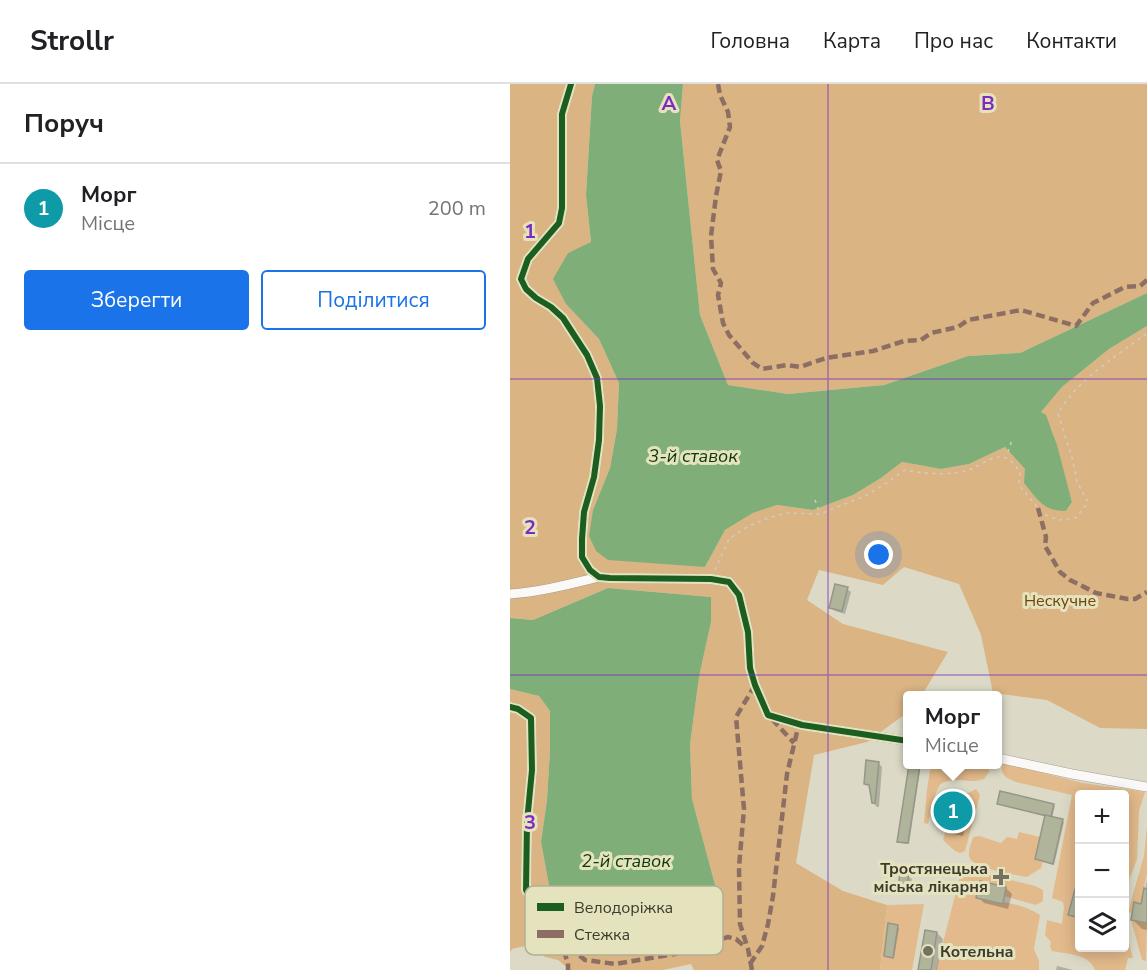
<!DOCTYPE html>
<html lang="uk">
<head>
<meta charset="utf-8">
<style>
  body { margin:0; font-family:"Nunito Sans",sans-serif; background:#f2f2f2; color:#202124 }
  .controls { position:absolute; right:18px; bottom:18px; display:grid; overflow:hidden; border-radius:6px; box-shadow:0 3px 15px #0003 }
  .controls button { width:54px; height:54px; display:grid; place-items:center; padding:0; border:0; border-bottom:2px solid #e0e0e0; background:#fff; color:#202124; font:30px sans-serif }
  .you { position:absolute; left:369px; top:471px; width:21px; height:21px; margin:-15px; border:4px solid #fff; border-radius:50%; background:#1a73e8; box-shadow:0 0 0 9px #1a73e833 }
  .badge { display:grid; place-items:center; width:39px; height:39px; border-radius:50%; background:#1a73e8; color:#fff; font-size:20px; font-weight:700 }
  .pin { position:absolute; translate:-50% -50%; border:3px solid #fff; box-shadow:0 2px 6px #0006 }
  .popup { position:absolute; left:393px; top:607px; width:99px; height:78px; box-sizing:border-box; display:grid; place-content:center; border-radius:6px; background:#fff; filter:drop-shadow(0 2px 4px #0005); font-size:20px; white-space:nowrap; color:#757577 }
  .popup b { font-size:22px; color:#202124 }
  .popup::after { content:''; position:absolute; left:50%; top:100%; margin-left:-12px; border:12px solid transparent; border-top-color:#fff }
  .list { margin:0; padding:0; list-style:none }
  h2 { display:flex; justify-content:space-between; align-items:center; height:78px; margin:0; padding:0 24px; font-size:26px }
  h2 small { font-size:20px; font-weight:400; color:#757577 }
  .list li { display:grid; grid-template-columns:39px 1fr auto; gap:18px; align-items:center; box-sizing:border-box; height:90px; padding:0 24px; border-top:2px solid #e0e0e0 }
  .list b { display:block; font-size:22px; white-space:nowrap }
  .list p { margin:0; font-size:20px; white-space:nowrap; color:#757577 }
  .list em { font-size:20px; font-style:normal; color:#757577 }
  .actions { display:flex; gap:12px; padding:18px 24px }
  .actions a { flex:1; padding:14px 0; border:2px solid #1a73e8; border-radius:6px; text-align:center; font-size:21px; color:#1a73e8 }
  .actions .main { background:#1a73e8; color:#fff }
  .icon { flex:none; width:33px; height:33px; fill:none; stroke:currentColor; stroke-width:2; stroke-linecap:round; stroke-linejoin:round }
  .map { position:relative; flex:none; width:637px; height:886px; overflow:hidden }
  header { display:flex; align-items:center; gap:36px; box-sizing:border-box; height:84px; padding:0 30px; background:#fff; border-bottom:2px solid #e0e0e0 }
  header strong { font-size:28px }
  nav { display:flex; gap:33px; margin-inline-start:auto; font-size:21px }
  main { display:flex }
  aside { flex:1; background:#fff }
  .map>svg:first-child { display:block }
</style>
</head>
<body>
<header>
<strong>Strollr</strong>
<nav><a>Головна</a><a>Карта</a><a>Про нас</a><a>Контакти</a></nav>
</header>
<main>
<aside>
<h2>Поруч<small></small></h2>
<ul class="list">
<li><span class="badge" style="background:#0f9aa8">1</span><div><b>Морг</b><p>Місце</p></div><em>200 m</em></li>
</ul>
<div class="actions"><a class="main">Зберегти</a><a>Поділитися</a></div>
</aside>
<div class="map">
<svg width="637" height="886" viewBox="0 0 637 886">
  <rect width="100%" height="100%" fill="#dcdac7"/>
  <g fill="#e2ba8b">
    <path d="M493 679 573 699 635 708 629 727 627 775 615 807 614 710H570V864H614L615 844 623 874H618L615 886H585C580 870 556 870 542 867L540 862 541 858 535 851 537 836 552 840 554 823 553 818 542 814 562 711 506 698C496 694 489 691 493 679Z"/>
    <path d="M421 680H480V681L479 688 474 695C462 699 458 696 446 696 441 696 436 697 432 699 424 705 421 730 418 740L414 739 417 706Z"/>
    <polygon points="466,705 470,711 455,767 450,769 445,767 433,756 436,745 447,747 456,710"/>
    <polygon points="637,742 637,789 631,820 624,818 622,829 618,828 634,772"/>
    <path d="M509 748 530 753 525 775 533 778 531 784 517 793C507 791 460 784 459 772 458 766 462 758 463 753L469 752 491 759 497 753 507 755Z"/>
    <path d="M452 784 525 802 533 806V817L526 821 494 812 496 803 470 797 466 813C488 818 510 818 530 831L524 865 529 877V886H426Z"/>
    <polygon points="414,820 402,886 370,886 377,821"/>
    <polygon points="621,836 637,839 636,877 632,876"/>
  </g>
  <g fill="#dbb484">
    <polygon points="0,0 85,0 82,12 76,111 81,159 58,169 56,220 89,255 109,299 107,345 100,384 83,426 195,483 215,446 243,429 267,421 303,426 343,411 371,394 392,378 431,385 459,380 495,363 516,385 556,427 562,418 542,346 530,329 552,303 599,265 637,242 637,645 590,644 537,616 483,609 471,551 449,500 394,483 373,501 309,486 297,516 333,540 438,568 412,611 398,612 398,628 357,658 304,671 286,779 333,807 377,821 370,886 184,886 181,880 153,886 60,886 48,876 35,873 26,865 15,862 2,865 0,868 0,605 29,612 40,627 40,667 37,716 31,758 41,812 149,855 202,839 208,812 182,715 180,660 189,593 201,538 201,513 98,504 23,536 0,534"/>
    <polygon points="173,0 637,0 637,209 510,269 458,272 374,301 278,310 218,301 190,231 170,37"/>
  </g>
  <g fill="#80ae78">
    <path d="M85 0H173L170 37 190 231 218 301 278 310 374 301 458 272 510 269 637 209V242L599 265 552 303 531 328 536 331 547 361 562 418 556 427C533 427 528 416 514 399L515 385 495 363 459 380 431 385 392 378 371 394 343 411 303 426 267 421 243 429 215 446 195 483 98 476 86 467 79 452 83 426 100 384 107 345 109 299 89 255 56 220 43 195 58 169 81 158 76 111 82 12Z"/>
    <polygon points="98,504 201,513 201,538 189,593 180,660 182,715 208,812 202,839 149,855 95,862 73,856 41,812 31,758 37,716 40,667 40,627 29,612 0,605 0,534 23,536"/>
  </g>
  <g fill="#0003">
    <polygon points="337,505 341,508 335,530 325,527 321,524"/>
    <polygon points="368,679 372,683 369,723 367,723 363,719 361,704 358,703 367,704 367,701 357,699 357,702 355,700"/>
    <polygon points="401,680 411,680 399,760 390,759 388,757"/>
    <polygon points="455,711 461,717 453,752 438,749 432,743"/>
    <polygon points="488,720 543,721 545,722 542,734 554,738 544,781 526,775 536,732"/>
    <polygon points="398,792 402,795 399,807 393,806 389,802"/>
    <polygon points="637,796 637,846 632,845 622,835 632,821"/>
    <polygon points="496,804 502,810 498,825 474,819 468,813"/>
    <polygon points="387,843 389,844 384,874 377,873 375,871"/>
    <polygon points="427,849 433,855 427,886 410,886"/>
    <polygon points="547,882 563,886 546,886"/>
  </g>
  <g fill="#b0b49a" stroke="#959688" stroke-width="1.5">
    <polygon points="325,500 338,503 332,527 319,524"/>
    <polygon points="356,676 369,678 365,719 362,719 359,701 354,700"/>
    <polygon points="399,681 410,681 398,759 387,758"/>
    <polygon points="439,706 456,710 447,747 430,743"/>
    <polygon points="490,707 544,720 541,733 487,720"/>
    <polygon points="535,731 553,735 543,780 525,775"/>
    <polygon points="390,789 399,790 396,804 388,803"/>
    <polygon points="470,797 496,803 493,820 466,814"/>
    <polygon points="567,798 570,798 570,834 558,831"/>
    <polygon points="634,804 637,805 637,839 621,836 624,818 631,820"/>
    <polygon points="378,839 388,841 383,874 374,872"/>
    <polygon points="415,846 427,848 421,886 408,886"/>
  </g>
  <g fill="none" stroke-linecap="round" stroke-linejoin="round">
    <defs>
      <g id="street">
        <polyline points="61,0 52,30 52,124 49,139 18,175 11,195 16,205 26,214 41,223 53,234 77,271 87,294 90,322 89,356 84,393 74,428 72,455 72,473 80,486 89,493 100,494 201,495 219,498 229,511 238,548 240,584 245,601 258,631 292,641 398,657"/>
        <path d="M0 510C30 508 60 500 89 493"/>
        <polyline points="0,623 8,625 21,634 22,686 17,738 16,806 49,854"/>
        <polyline points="488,674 562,690 637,703"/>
      </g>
    </defs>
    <use href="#street" stroke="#a2a091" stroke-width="10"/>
    <g stroke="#cecec9" stroke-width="1.5" stroke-dasharray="3 4.5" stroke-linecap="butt">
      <polyline points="498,368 502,356"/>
      <polyline points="305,416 310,430"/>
      <path d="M205 486 219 455 237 443 258 434 277 429 310 430 355 412 375 400 395 386C411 390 446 392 461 385 471 381 481 372 492 373 500 373 505 382 510 388L509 401 533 430 549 436 566 434 578 418 567 398 563 377 548 330C567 295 606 273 637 249"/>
    </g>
    <use href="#street" stroke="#faf9f7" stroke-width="9"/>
    <g stroke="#8d6e63" stroke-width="4.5" stroke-dasharray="9 4.5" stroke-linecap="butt">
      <polyline points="208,0 210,11 218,28 220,43 207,76 211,87 206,112 201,152 203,185 211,199 208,211 213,239 219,251 243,279 252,285 277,281 290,283 316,274 363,267 394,257 411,256 421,249 448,243 458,236 511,226 566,242 583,219 615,203 630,202 637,196"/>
      <polyline points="528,424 536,453 535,462 550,488 560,496 586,509 618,515 625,515 637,508"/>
      <polyline points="262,635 284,659"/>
      <polyline points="49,854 75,876 105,880 165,870 218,853 226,855 235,863"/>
      <polyline points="49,854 58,879 58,886"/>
      <polyline points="240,880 252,862 258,840 263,812 277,690 287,648 292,641"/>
      <polyline points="242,886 238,865 230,840 229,783 234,725 226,633 245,601"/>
    </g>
    <defs>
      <g id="cycleway">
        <polyline points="61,0 52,30 52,124 49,139 18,175 11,195 16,205 26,214 41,223 53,234 77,271 87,294 90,322 89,356 84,393 74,428 72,455 72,473 80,486 89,493 100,494 201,495 219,498 229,511 238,548 240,584 245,601 258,631 292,641 398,657"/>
        <polyline points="0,623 8,625 21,634 22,686 17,738 16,806 49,854"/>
      </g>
    </defs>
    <use href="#cycleway" stroke="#e5e2be" stroke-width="10"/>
    <use href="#cycleway" stroke="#1b5e20" stroke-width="6"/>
  </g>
  <path fill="none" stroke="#7b2cbf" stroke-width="1.5" stroke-opacity="0.55" d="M318 0V886M0 295H637M0 591H637"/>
  <g fill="#747362" stroke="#e5e2be" stroke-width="2">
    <path d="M488 784h6v6h6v6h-6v6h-6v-6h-6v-6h6z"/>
    <circle cx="418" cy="867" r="6"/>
  </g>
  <g text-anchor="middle" stroke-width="6" stroke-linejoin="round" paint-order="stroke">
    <g font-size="16" fill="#71420b" stroke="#e5e2be">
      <text x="550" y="522">Нескучне</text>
    </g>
    <g font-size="16" font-weight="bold" fill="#3c3b2c" stroke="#e5e2be" text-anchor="end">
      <text x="478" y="790">Тростянецька<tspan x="478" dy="18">міська лікарня</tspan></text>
      <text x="430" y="873" text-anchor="start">Котельна</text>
    </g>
    <g font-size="18" font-style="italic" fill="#0a3a0b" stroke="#e5e2be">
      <text x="183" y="378">3-й ставок</text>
      <text x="116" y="783">2-й ставок</text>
    </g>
  </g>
  <rect x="15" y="802" width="198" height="69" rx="9" fill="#e5e2be" stroke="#b2b092" stroke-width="1.5"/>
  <rect x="27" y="819" width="27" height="8" fill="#1b5e20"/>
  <rect x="27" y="846" width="27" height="8" fill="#8d6e63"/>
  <g font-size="16" fill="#3c3b2c">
    <text x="64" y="829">Велодоріжка</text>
    <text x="64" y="856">Стежка</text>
  </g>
  <g font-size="20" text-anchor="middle" font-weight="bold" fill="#7b2cbf" stroke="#e5e2be" stroke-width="6" stroke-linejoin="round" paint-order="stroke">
    <text x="159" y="26">A</text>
    <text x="478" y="26">B</text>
    <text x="20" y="154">1</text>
    <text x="20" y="450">2</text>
    <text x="20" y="745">3</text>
  </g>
</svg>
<div class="controls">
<button>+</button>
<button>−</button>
<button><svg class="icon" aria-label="layers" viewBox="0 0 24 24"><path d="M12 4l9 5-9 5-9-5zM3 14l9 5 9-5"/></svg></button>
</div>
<div class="you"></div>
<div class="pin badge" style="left:443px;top:727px;background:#0f9aa8">1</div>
<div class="popup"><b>Морг</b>Місце</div>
</div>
</main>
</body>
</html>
